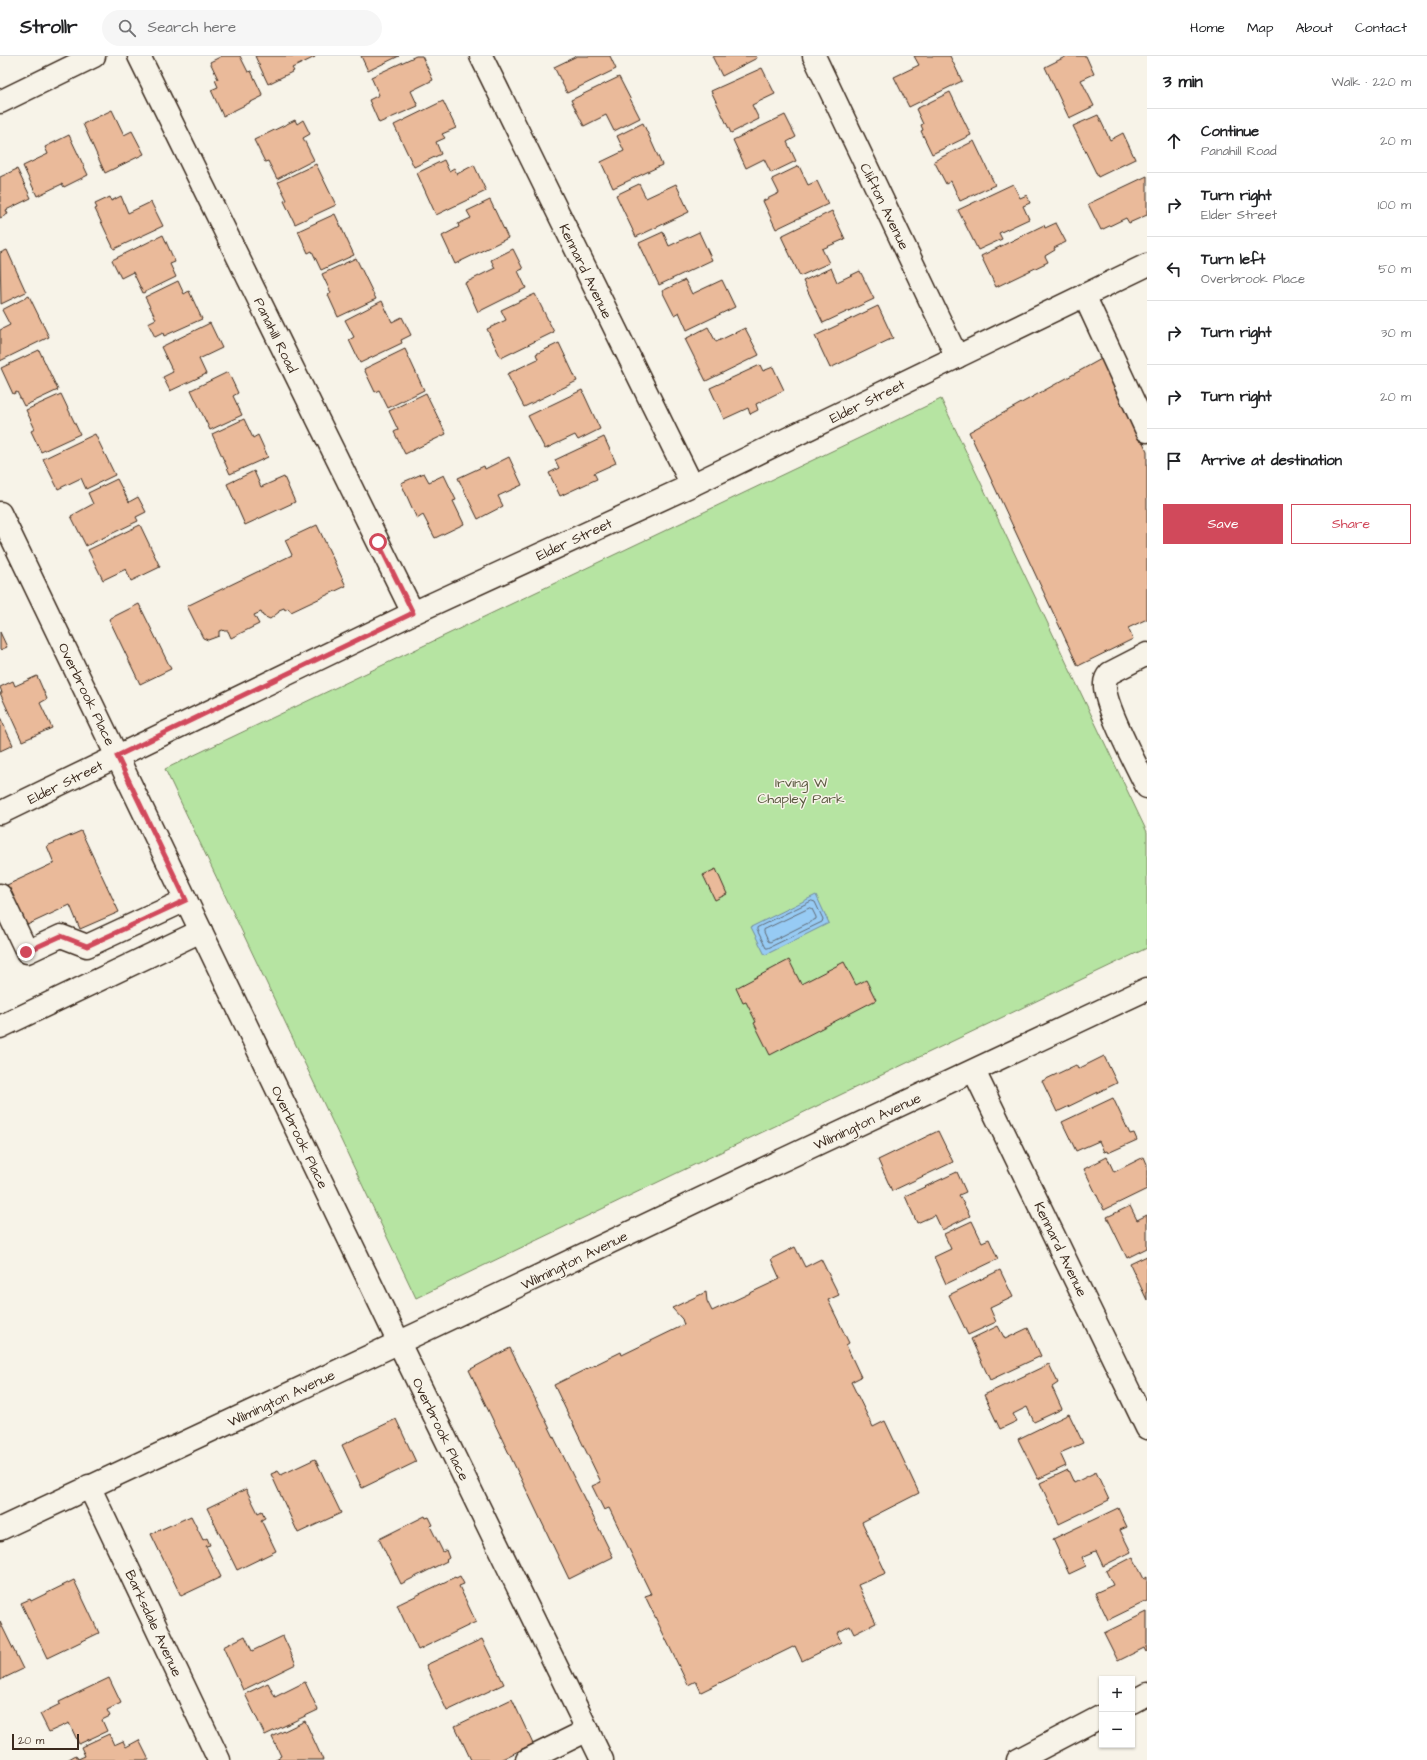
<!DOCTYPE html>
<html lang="en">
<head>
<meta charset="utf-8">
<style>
  body { margin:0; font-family:"Architects Daughter",sans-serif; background:#f6f6f6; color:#202124 }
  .controls { position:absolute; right:12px; bottom:12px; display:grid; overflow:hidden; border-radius:0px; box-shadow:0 1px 3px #0004 }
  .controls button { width:36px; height:36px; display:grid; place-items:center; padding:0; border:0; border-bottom:1px solid #e0e0e0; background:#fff; color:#202124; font:20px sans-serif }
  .scale { position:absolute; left:12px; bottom:10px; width:67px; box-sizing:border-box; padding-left:4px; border:2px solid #3b2a1e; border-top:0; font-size:11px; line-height:14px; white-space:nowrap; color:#3b2a1e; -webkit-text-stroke:3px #f7f3e8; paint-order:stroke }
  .stop { position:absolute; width:12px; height:12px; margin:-9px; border:3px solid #d1495b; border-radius:50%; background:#fff }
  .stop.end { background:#d1495b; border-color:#fff; box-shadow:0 1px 4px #0008 }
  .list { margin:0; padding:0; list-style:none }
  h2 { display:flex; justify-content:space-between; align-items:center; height:52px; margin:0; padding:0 16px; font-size:17px }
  h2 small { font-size:13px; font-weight:400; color:#757577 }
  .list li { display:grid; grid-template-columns:26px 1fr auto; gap:12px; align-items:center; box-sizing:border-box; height:64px; padding:0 16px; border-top:1px solid #e0e0e0 }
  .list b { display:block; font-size:15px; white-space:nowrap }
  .list p { margin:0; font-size:13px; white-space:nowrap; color:#757577 }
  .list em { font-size:13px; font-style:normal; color:#757577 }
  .actions { display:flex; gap:8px; padding:12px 16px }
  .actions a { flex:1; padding:9px 0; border:1px solid #d1495b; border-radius:0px; text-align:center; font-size:14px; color:#d1495b }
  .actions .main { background:#d1495b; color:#fff }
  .icon { flex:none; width:22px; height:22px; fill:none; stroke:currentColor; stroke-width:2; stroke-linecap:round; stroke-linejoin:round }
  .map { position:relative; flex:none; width:1147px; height:1704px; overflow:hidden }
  header { display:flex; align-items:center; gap:24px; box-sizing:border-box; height:56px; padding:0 20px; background:#fff; border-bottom:1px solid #e0e0e0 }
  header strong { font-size:19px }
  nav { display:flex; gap:22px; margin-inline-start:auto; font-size:14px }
  .search { width:280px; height:36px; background:#f6f6f6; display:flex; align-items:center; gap:10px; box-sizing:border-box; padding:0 14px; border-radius:22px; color:#757577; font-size:15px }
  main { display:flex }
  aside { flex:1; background:#fff }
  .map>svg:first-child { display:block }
</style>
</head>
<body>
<header>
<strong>Strollr</strong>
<div class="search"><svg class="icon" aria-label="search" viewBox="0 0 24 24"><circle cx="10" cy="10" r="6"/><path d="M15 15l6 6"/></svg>Search here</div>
<nav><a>Home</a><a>Map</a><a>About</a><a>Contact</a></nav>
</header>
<main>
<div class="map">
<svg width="1147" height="1704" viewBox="0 0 1147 1704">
  <rect width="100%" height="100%" fill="#f7f3e8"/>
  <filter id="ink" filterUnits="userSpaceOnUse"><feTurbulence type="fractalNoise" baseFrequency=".025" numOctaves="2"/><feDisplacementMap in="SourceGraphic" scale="8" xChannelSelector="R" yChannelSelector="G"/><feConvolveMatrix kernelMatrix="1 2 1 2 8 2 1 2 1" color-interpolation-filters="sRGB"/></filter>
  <g filter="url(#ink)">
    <polygon fill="#b6e4a2" stroke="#788760" points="941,343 1147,776 1147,892 416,1242 165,713"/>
    <polygon fill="#97cbf4" stroke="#728b9e" points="816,839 829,867 765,899 751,871"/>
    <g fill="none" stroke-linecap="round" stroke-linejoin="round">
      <g stroke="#606a74" stroke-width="1">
        <polygon points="812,845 815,846 823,863 822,866 768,892 766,892 757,874 757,872"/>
        <polygon points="810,852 812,853 816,861 816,863 770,886 768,885 764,876 764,874"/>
      </g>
    </g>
    <g fill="#eaba9a" stroke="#3b2a1e">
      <polygon points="222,0 240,0 248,16 251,15 263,40 223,60 211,34 218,31 215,24 218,23 210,6"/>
      <polygon points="255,0 315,0 315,1 292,12 294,15 268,28"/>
      <polygon points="361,0 399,0 368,15"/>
      <polygon points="416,0 422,0 433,24 411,35 418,50 379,67 369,44 379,39 371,21"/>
      <polygon points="577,0 610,0 616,13 567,37 554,11"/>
      <polygon points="712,0 756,0 757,2 722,20"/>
      <polygon points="914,0 950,0 962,25 909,51 894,21 919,9"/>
      <polygon points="1067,0 1086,0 1094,18 1081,24 1094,50 1069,62 1045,11"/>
      <polygon points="762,12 775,38 752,49 759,63 731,77 711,35"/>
      <polygon points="619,21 640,62 614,75 606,59 584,70 571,44"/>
      <polygon points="950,36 971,79 932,98 921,75 923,74 921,69 923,68 916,53"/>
      <polygon points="443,45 456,72 442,78 445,82 436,86 441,98 414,111 394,69"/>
      <polygon points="112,54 124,79 132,75 144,98 105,117 83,68"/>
      <polygon points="785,59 796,81 787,86 796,105 771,117 764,103 746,112 733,84"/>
      <polygon points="1098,59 1110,84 1123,77 1135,103 1098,121 1073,70"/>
      <polygon points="295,64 297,68 303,64 310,78 303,82 314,104 277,123 268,105 265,106 254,84"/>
      <polygon points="643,67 662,109 613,132 601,106 624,95 617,80"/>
      <polygon points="69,79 88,119 64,131 62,128 37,140 23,110 48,98 45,91"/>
      <polygon points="974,85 995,129 960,145 951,125 946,128 934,105"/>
      <polygon points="444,104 449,115 454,112 457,118 474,109 486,135 436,159 417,117"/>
      <polygon points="316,108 336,149 295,168 284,145 287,144 278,126"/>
      <polygon points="799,110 808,129 817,125 828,148 776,173 763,145 779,137 772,123"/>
      <polygon points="17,113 31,142 6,154 8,158 0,162 0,121"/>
      <polygon points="1147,120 1147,159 1129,167 1126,162 1101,174 1088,148"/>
      <polygon points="639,128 646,142 676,128 689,156 636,181 616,139"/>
      <polygon points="1013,128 1020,142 1027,139 1030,147 1023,150 1029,163 999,177 1002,183 978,194 958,154"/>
      <polygon points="121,140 128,157 151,146 163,170 114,193 95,153 97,152 95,148 110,141 111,145"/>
      <polygon points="490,144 508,182 455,208 442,180 459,171 458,168 471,162 467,155"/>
      <polygon points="832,155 845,183 822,193 829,207 800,220 781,180"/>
      <polygon points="335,158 354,199 321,214 312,195 308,197 298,175"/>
      <polygon points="1056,167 1066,186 1054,192 1055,194 1045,200 1048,206 996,231 981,200 1044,169 1045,172"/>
      <polygon points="663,176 669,190 699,176 712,204 659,229 639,187"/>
      <polygon points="163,179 175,206 170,208 176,221 143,237 133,216 121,222 112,204"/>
      <polygon points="513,193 523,213 518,215 526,232 478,256 465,227 495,212 491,204"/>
      <polygon points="7,194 26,236 1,248 0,197"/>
      <polygon points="356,202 376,243 338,261 328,239 331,237 322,218"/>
      <polygon points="831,212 837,226 860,215 874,243 823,267 803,225"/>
      <polygon points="685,224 692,238 722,224 735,251 687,274 679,256 674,259 662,235"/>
      <polygon points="178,225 184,238 189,235 202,263 164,280 163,277 155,281 148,267 156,263 145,241"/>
      <polygon points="535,238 554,276 501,302 487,273 506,264 501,254"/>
      <polygon points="29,240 49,281 0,305 0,274 10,269 2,254"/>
      <polygon points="382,245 392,266 402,261 411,279 401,284 402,287 360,307 349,284 354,281 345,264"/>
      <polygon points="878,250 893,282 830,312 815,280"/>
      <polygon points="210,267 222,292 199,303 206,318 170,335 163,321 173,316 161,291"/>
      <polygon points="708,271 716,286 745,272 759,299 706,325 685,283"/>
      <polygon points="559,287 577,325 524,351 507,318 538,303 536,298"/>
      <polygon points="405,293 424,334 388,352 379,334 375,336 364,313"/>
      <polygon points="39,294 58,334 24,350 17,336 13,338 1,312"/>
      <polygon points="1103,302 1147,395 1147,563 1128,572 1133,583 1078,610 969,376"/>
      <polygon points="760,309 763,315 773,311 784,334 756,348 758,354 750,358 748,352 724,363 710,332"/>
      <polygon points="228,316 238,337 233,340 242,359 210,374 191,334"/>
      <polygon points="582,334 600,373 578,384 575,379 545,393 528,360"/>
      <polygon points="426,337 446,378 405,398 394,376 398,374 389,355"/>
      <polygon points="61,338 80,378 41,396 31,375 35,373 26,354"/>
      <polygon points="244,363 253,382 258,379 268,401 230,418 212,378"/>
      <polygon points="95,378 115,419 86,433 81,422 58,433 43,403"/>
      <polygon points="604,381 616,407 594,417 597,423 560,440 549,417 559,412 555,404"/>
      <polygon points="509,401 522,429 498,440 503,450 478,463 458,422 484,410 485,413"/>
      <polygon points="254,415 261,431 284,421 295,446 245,469 227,428"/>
      <polygon points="424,417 429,426 444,419 456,444 453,445 464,468 435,482 423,459 417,463 401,427"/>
      <polygon points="117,423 129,446 138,441 146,456 136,461 138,465 86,490 71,460 93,448 88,437"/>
      <polygon points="140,469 160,511 131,525 126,513 103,524 88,494"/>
      <polygon points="317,469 346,530 291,556 288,552 285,554 284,552 279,554 279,556 270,563 263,560 261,556 254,559 259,568 231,582 228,575 224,575 223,574 219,575 219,580 208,584 203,582 187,550 292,499 285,484"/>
      <polygon points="139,548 171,613 140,628 109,563"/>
      <polygon points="0,576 7,591 0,594"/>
      <polygon points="37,620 47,643 40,647 52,672 22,685 0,637 2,637 0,631 13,625 15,630"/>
      <polygon points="0,661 13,689 0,695"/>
      <polygon points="81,775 119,856 80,873 70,849 25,870 7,829 54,807 47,790"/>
      <polygon points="716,813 727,838 715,844 703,819"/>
      <polygon points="789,904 801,928 844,906 856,929 866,924 876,944 770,999 754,967 756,966 746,946 743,947 736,932"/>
      <polygon points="1104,1000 1117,1027 1057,1056 1042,1025 1076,1009 1078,1013"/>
      <polygon points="1113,1042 1130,1078 1134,1077 1137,1084 1108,1097 1107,1095 1104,1096 1099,1085 1076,1095 1062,1066"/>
      <polygon points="938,1075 953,1106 892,1135 878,1104"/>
      <polygon points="1107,1101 1114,1116 1144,1101 1147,1108 1147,1133 1104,1154 1084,1113"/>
      <polygon points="957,1116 966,1136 959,1139 970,1160 942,1174 935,1159 917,1167 905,1140"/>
      <polygon points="1130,1150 1137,1164 1147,1159 1147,1192 1127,1202 1107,1161"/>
      <polygon points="972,1165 982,1186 989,1183 998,1203 946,1228 934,1201 951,1193 944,1178"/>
      <polygon points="795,1191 805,1211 821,1203 839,1239 828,1244 849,1287 846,1289 861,1321 851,1326 873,1371 885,1365 919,1437 862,1466 886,1517 858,1529 876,1567 854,1578 850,1570 837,1577 841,1586 802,1605 795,1590 701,1636 696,1625 688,1629 645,1540 651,1538 609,1452 604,1454 592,1430 601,1426 554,1329 621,1296 622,1299 684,1269 682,1263 672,1252 706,1236 707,1245 712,1255 780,1223 771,1203"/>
      <polygon points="1147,1200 1147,1244 1130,1208"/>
      <polygon points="1000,1214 1013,1241 990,1252 996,1266 968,1279 949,1239"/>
      <polygon points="998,1270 1005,1283 1028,1272 1041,1300 990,1324 971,1283"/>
      <polygon points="510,1292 613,1501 569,1523 469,1314"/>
      <polygon points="1049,1308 1058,1327 1052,1331 1062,1353 1034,1366 1027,1351 1013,1358 1017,1365 1000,1373 984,1339"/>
      <polygon points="1069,1358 1083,1387 1060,1397 1066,1410 1038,1423 1018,1383"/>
      <polygon points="396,1363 416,1406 362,1432 342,1389"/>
      <polygon points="315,1403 341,1457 298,1477 271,1418 278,1415 281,1419"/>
      <polygon points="1068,1414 1074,1427 1096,1416 1109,1444 1059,1468 1040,1427"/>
      <polygon points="246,1433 258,1457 262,1455 265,1462 261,1464 276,1495 237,1514 207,1452"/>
      <polygon points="1118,1452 1127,1471 1120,1474 1131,1496 1103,1510 1096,1495 1082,1501 1086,1510 1069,1518 1053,1483"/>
      <polygon points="191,1460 203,1484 207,1482 210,1489 206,1490 221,1521 181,1540 151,1478"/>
      <polygon points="425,1460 426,1462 429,1461 433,1469 430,1470 443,1496 446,1494 449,1502 446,1504 447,1505 401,1528 379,1483"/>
      <polygon points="1133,1501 1144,1523 1147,1521 1147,1545 1108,1564 1095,1537 1113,1529 1106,1515"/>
      <polygon points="460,1520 464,1528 459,1530 476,1566 418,1594 397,1549 455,1521 456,1522"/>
      <polygon points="74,1524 99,1577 47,1602 21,1547 30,1543 31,1545"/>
      <polygon points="1147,1556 1147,1595 1146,1596 1144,1592 1118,1605 1104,1577"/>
      <polygon points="0,1566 23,1613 0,1624"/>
      <polygon points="245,1580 252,1595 283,1580 296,1608 243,1634 223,1591"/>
      <polygon points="482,1583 504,1628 447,1655 426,1609"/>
      <polygon points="109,1622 121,1647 107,1654 110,1660 102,1664 107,1675 79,1688 69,1667 49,1676 40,1658 60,1648 59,1646"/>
      <polygon points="305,1626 318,1654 265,1679 245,1638 268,1627 275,1641"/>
      <polygon points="512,1643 533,1688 500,1704 471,1704 455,1670"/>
      <polygon points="305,1665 323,1704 276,1704 276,1703 281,1700 272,1681"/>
      <polygon points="109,1678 114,1689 123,1685 126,1691 139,1684 149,1704 67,1704 76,1699 78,1703 85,1700 81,1691"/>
    </g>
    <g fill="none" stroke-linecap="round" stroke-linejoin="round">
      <defs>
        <g id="minor">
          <polyline points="139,0 413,557"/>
          <polyline points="481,0 692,429"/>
          <polyline points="814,0 957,301"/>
          <polyline points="0,46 94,0"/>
          <polyline points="1084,239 1147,375"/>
          <polyline points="0,457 399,1287 602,1704"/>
          <path d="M1147 598 1110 617C1107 620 1105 624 1105 628 1103 647 1137 711 1147 731"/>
          <polyline points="0,757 413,557 692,429 1147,209"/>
          <polyline points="0,839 27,896 61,880 87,890 186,844"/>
          <polyline points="0,971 201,875"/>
          <polyline points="974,1015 1147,1372"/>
          <polyline points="89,1430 219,1704"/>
          <polyline points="0,1473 419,1277 774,1108 1147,933"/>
          <polyline points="1132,1646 1147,1638"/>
          <polyline points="527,1704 588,1674"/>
          <polyline points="1018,1704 1102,1660"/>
        </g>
      </defs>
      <use href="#minor" stroke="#3b2a1e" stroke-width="25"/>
      <use href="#minor" stroke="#f7f3e8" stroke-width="22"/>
    </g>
  </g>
  <g fill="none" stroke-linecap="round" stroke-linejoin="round" filter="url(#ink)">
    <polyline stroke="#d1495b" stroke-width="5" points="26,896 61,880 87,890 186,844 117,700 413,557 378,486"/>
  </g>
  <g text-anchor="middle" stroke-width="3" stroke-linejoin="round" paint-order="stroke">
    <g font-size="14" fill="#3b2a1e" stroke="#f7f3e8">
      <text transform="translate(885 150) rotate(64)" y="5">Clifton Avenue</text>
      <text transform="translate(586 215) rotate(64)" y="5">Kennard Avenue</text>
      <text transform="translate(276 279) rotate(64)" y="5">Panahill Road</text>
      <text transform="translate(867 345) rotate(-26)" y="5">Elder Street</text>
      <text transform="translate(574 483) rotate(-25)" y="5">Elder Street</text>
      <text transform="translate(87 638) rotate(64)" y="5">Overbrook Place</text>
      <text transform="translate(65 726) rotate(-26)" y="5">Elder Street</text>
      <text transform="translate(867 1065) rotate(-25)" y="5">Wilmington Avenue</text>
      <text transform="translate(300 1081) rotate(64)" y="5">Overbrook Place</text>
      <text transform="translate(1061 1193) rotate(64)" y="5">Kennard Avenue</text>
      <text transform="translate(574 1204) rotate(-26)" y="5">Wilmington Avenue</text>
      <text transform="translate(281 1342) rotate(-25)" y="5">Wilmington Avenue</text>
      <text transform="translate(441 1373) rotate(64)" y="5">Overbrook Place</text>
      <text transform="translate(154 1567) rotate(65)" y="5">Barksdale Avenue</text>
    </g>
    <g font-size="14" fill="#5a583f" stroke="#f7f3e8">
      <text x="801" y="731">Irving W<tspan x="801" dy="16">Chapley Park</tspan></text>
    </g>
  </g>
</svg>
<div class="controls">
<button>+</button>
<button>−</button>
</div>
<div class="scale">20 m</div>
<div class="stop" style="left:378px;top:486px"></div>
<div class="stop end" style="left:26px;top:896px"></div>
</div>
<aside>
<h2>3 min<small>Walk · 220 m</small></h2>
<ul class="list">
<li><svg class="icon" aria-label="ahead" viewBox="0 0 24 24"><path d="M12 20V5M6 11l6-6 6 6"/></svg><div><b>Continue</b><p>Panahill Road</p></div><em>20 m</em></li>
<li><svg class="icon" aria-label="right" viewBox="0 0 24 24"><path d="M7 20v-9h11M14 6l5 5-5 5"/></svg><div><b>Turn right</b><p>Elder Street</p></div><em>100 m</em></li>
<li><svg class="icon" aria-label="left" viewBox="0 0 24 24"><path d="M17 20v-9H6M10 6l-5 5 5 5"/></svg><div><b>Turn left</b><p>Overbrook Place</p></div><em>50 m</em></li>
<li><svg class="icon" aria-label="right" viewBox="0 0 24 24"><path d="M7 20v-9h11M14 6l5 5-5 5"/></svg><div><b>Turn right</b></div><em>30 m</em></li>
<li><svg class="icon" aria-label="right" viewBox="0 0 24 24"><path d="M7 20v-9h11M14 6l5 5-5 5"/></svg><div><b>Turn right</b></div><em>20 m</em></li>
<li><svg class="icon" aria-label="arrive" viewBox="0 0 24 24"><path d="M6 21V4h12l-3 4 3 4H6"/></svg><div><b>Arrive at destination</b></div></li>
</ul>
<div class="actions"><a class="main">Save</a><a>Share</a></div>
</aside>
</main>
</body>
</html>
